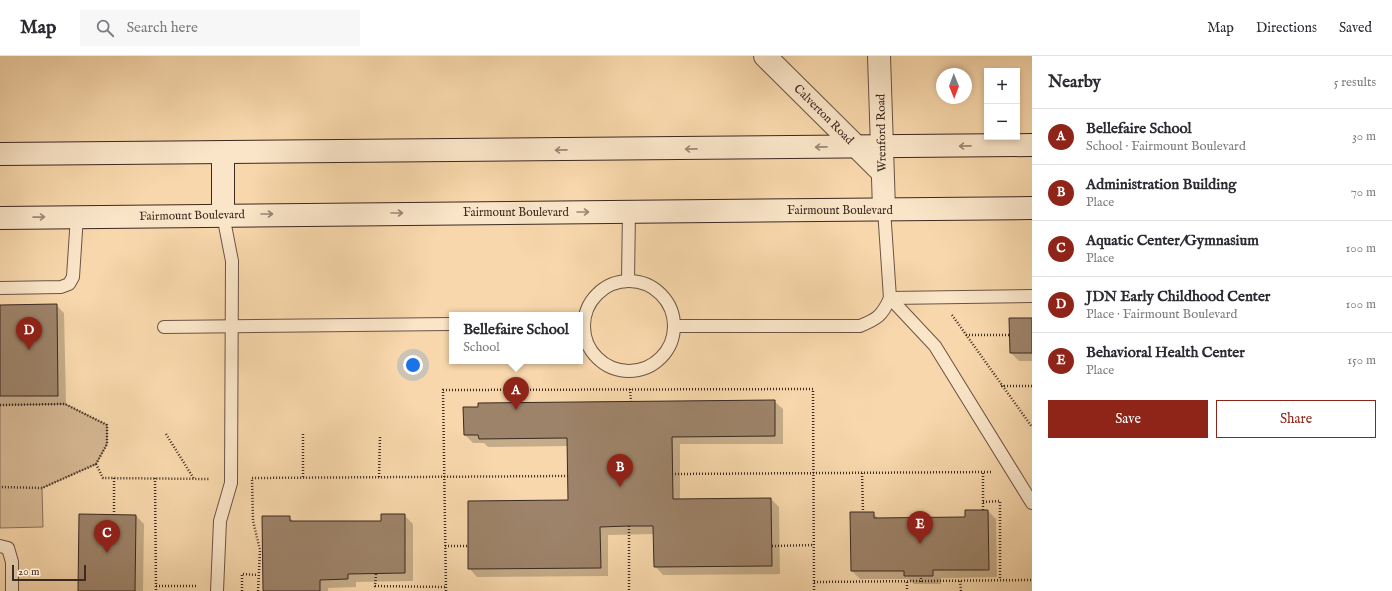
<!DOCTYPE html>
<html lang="en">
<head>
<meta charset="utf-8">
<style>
  body { margin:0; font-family:"IM FELL English",serif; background:#f7f7f7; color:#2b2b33 }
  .controls { position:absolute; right:12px; top:12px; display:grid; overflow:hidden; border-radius:0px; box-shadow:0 2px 6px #0003 }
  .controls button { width:36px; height:36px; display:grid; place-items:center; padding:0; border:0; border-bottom:1px solid #e1e1e2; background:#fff; color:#2b2b33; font:20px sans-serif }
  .compass { position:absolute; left:936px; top:12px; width:36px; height:36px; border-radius:50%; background:#fff; box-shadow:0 2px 6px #0003; rotate:179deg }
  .scale { position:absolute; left:12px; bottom:10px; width:74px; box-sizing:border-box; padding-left:4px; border:2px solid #3b2922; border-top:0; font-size:11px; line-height:14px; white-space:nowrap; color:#3b2922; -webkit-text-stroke:3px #fae5c8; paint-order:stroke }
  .you { position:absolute; left:413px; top:309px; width:14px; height:14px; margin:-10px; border:3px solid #fff; border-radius:50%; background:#1a73e8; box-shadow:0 0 0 6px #1a73e833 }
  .badge { display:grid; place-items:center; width:26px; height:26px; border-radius:50%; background:#8f2418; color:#fff; font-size:13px; font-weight:700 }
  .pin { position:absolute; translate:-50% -33px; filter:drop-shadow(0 1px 2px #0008) }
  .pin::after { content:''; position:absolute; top:21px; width:14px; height:12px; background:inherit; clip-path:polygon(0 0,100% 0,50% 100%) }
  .popup { position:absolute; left:449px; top:256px; width:134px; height:52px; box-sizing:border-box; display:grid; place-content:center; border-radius:0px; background:#fff; filter:drop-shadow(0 1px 3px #0005); font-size:13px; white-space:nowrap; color:#7c7c81 }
  .popup b { font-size:15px; color:#2b2b33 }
  .popup::after { content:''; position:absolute; left:50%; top:100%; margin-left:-8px; border:8px solid transparent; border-top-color:#fff }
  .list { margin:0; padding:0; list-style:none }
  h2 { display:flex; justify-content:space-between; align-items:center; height:52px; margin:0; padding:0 16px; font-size:17px }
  h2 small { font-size:13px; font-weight:400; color:#7c7c81 }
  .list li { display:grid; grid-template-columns:26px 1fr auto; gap:12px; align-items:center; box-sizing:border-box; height:56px; padding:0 16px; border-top:1px solid #e1e1e2 }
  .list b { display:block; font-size:15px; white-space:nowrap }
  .list p { margin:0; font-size:13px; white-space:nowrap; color:#7c7c81 }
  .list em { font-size:13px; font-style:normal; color:#7c7c81 }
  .actions { display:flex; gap:8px; padding:12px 16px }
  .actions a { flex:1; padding:9px 0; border:1px solid #8f2418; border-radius:0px; text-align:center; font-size:14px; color:#8f2418 }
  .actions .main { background:#8f2418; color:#fff }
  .icon { flex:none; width:22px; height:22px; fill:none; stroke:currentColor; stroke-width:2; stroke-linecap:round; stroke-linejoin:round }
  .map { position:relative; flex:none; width:1032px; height:535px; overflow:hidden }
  header { display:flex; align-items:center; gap:24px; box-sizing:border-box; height:56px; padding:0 20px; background:#fff; border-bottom:1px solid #e1e1e2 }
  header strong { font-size:19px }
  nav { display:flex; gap:22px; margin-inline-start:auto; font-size:14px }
  .search { width:280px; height:36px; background:#f7f7f7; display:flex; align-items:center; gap:10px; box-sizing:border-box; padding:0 14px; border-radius:0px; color:#7c7c81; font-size:15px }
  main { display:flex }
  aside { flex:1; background:#fff }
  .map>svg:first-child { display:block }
</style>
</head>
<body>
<header>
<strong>Map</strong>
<div class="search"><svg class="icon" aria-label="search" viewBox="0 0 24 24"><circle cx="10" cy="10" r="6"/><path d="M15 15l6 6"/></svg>Search here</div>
<nav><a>Map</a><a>Directions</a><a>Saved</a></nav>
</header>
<main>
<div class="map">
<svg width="1032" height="535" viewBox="0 0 1032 535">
  <rect width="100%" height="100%" fill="#f7d7ab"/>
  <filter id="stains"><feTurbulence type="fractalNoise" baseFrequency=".005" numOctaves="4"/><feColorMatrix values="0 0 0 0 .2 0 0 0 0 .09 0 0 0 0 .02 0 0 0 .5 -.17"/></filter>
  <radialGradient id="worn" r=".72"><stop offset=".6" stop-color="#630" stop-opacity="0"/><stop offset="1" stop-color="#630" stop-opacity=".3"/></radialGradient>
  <polygon fill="#d7b994" stroke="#89715b" points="65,348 107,369 107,388 96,408 42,432 43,471 0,472 0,349"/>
  <g fill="#0003">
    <polygon points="56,249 64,257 66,348 0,348 0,250"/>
    <polygon points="1032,263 1032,305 1019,305 1011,297"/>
    <polygon points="774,345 783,353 783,388 680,388 680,444 771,443 779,451 780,518 663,519 655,510 654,478 608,479 608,520 477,521 469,512 569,445 568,390 488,391 484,387 473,387 465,379"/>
    <polygon points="966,455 988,455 996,463 997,521 941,522 941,528 914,528 908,523 860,523 852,515 873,457 879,463 966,462"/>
    <polygon points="404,459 413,468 413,525 356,526 356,531 328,532 328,535 264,535 289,461 294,466 382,466"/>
    <polygon points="136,460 144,468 143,535 79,535"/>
  </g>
  <g fill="#9d8369" stroke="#3b2922">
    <polygon points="57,248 58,340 0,340 0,249"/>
    <polygon points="1009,262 1032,262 1032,297 1010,297"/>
    <polygon points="775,344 775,380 672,381 673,443 771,442 772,510 654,511 653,470 629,470 600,471 601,512 468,513 468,445 568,444 567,382 479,383 478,379 464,379 463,351 478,351 478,347"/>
    <polygon points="965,454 988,454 989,514 933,514 933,520 904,520 904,515 851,515 850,456 874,456 874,462 965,461"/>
    <polygon points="79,458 136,459 135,535 78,535"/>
    <polygon points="381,458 405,458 405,517 348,518 348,523 320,524 320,535 263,535 262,460 290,460 290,465 381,465"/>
  </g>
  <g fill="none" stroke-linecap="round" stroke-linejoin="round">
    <defs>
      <g id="lane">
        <polyline points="884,153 890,242 935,290 1032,447"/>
        <circle cx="629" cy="270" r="45"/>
        <polyline points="628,225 629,155"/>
        <polyline points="0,232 61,231 69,228 73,221 77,160"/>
        <path d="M675 270H860C877 263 882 260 890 242L1032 240"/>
        <polyline points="164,271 452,268"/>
        <polyline points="0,490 8,492 12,506 12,535"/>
        <polyline points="217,535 220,465 231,427 232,205 223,159"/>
      </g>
      <g id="street">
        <polyline points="765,0 882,116"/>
        <polyline points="879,0 884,153"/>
      </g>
      <g id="secondary">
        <polyline points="0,98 1032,89"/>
        <polyline points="223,159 223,98"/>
        <polyline points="0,162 1032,152"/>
      </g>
    </defs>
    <use href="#lane" stroke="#6a5444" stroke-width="14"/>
    <use href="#street" stroke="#6a5444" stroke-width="24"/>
    <use href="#secondary" stroke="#3b2922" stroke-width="24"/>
    <g stroke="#3b2922" stroke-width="2.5" stroke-dasharray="1 2" stroke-linecap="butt">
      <polyline points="952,259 1032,371"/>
      <polyline points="966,279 1009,279"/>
      <polyline points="1001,330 1032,330"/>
      <polyline points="630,333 631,345"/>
      <polyline points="0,349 65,348 107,369 107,388 96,408 42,432 0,431"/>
      <polyline points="166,378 194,423"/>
      <polyline points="303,378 303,422"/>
      <polyline points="96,408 103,422 209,423"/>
      <polyline points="862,417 863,456"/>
      <polyline points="672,418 991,416"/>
      <polyline points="379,421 380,381"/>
      <polyline points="114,422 114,459"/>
      <polyline points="155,422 156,535"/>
      <polyline points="983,446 1000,445 1000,524"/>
      <polyline points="983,454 983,416"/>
      <polyline points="629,470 629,535"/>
      <polyline points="445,490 468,490"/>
      <polyline points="772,490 814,489"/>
      <polyline points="376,518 375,530 446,531"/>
      <polyline points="960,525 961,535"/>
      <polyline points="814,526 1032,524"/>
      <polyline points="907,526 907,535"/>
      <polyline points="921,526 921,520"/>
      <polyline points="156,530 198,530"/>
      <polyline points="242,535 242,518 258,519"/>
      <polyline points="258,535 260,494 253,465 252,422 568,420"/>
      <polyline points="446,535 443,334 813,333 814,535"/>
    </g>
    <use href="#lane" stroke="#fae5c8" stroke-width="12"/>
    <use href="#street" stroke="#fae5c8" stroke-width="22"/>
    <use href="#secondary" stroke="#fae5c8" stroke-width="22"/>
  </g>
  <defs><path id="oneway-shaft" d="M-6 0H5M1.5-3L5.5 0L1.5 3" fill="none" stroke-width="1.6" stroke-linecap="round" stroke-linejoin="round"/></defs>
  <g stroke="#9a8775">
    <use href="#oneway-shaft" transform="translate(965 90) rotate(179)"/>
    <use href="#oneway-shaft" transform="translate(821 91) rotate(179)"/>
    <use href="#oneway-shaft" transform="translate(691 93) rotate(179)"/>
    <use href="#oneway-shaft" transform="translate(561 94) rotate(179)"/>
    <use href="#oneway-shaft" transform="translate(583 156)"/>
    <use href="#oneway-shaft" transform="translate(397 157)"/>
    <use href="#oneway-shaft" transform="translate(267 158)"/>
    <use href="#oneway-shaft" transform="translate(39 161) rotate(-1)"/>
  </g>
  <g text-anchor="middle" stroke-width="3" stroke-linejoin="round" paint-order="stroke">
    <g font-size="12" fill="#3b2922" stroke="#fae5c8">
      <text transform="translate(824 58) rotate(45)" y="4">Calverton Road</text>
      <text transform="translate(881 77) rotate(-91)" y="4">Wrenford Road</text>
      <text x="840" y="158">Fairmount Boulevard</text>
      <text x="516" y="160">Fairmount Boulevard</text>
      <text transform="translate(192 159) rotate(-1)" y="4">Fairmount Boulevard</text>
    </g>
  </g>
  <rect width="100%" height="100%" filter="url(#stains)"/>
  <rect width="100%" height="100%" fill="url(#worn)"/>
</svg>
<div class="controls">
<button>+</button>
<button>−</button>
</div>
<svg class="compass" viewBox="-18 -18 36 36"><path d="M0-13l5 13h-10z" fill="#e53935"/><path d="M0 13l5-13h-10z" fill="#7c7c81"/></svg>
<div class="scale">20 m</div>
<div class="you"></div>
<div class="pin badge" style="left:516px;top:354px">A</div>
<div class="popup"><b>Bellefaire School</b>School</div>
<div class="pin badge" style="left:620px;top:431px">B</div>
<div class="pin badge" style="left:107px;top:497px">C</div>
<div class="pin badge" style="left:29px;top:294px">D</div>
<div class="pin badge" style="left:920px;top:488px">E</div>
</div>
<aside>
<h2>Nearby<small>5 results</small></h2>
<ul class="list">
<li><span class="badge">A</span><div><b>Bellefaire School</b><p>School · Fairmount Boulevard</p></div><em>30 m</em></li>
<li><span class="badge">B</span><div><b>Administration Building</b><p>Place</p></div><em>70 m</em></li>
<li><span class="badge">C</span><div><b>Aquatic Center/Gymnasium</b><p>Place</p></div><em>100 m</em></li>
<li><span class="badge">D</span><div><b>JDN Early Childhood Center</b><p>Place · Fairmount Boulevard</p></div><em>100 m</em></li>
<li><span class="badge">E</span><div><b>Behavioral Health Center</b><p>Place</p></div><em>150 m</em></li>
</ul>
<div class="actions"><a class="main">Save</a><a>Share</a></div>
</aside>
</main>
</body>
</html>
